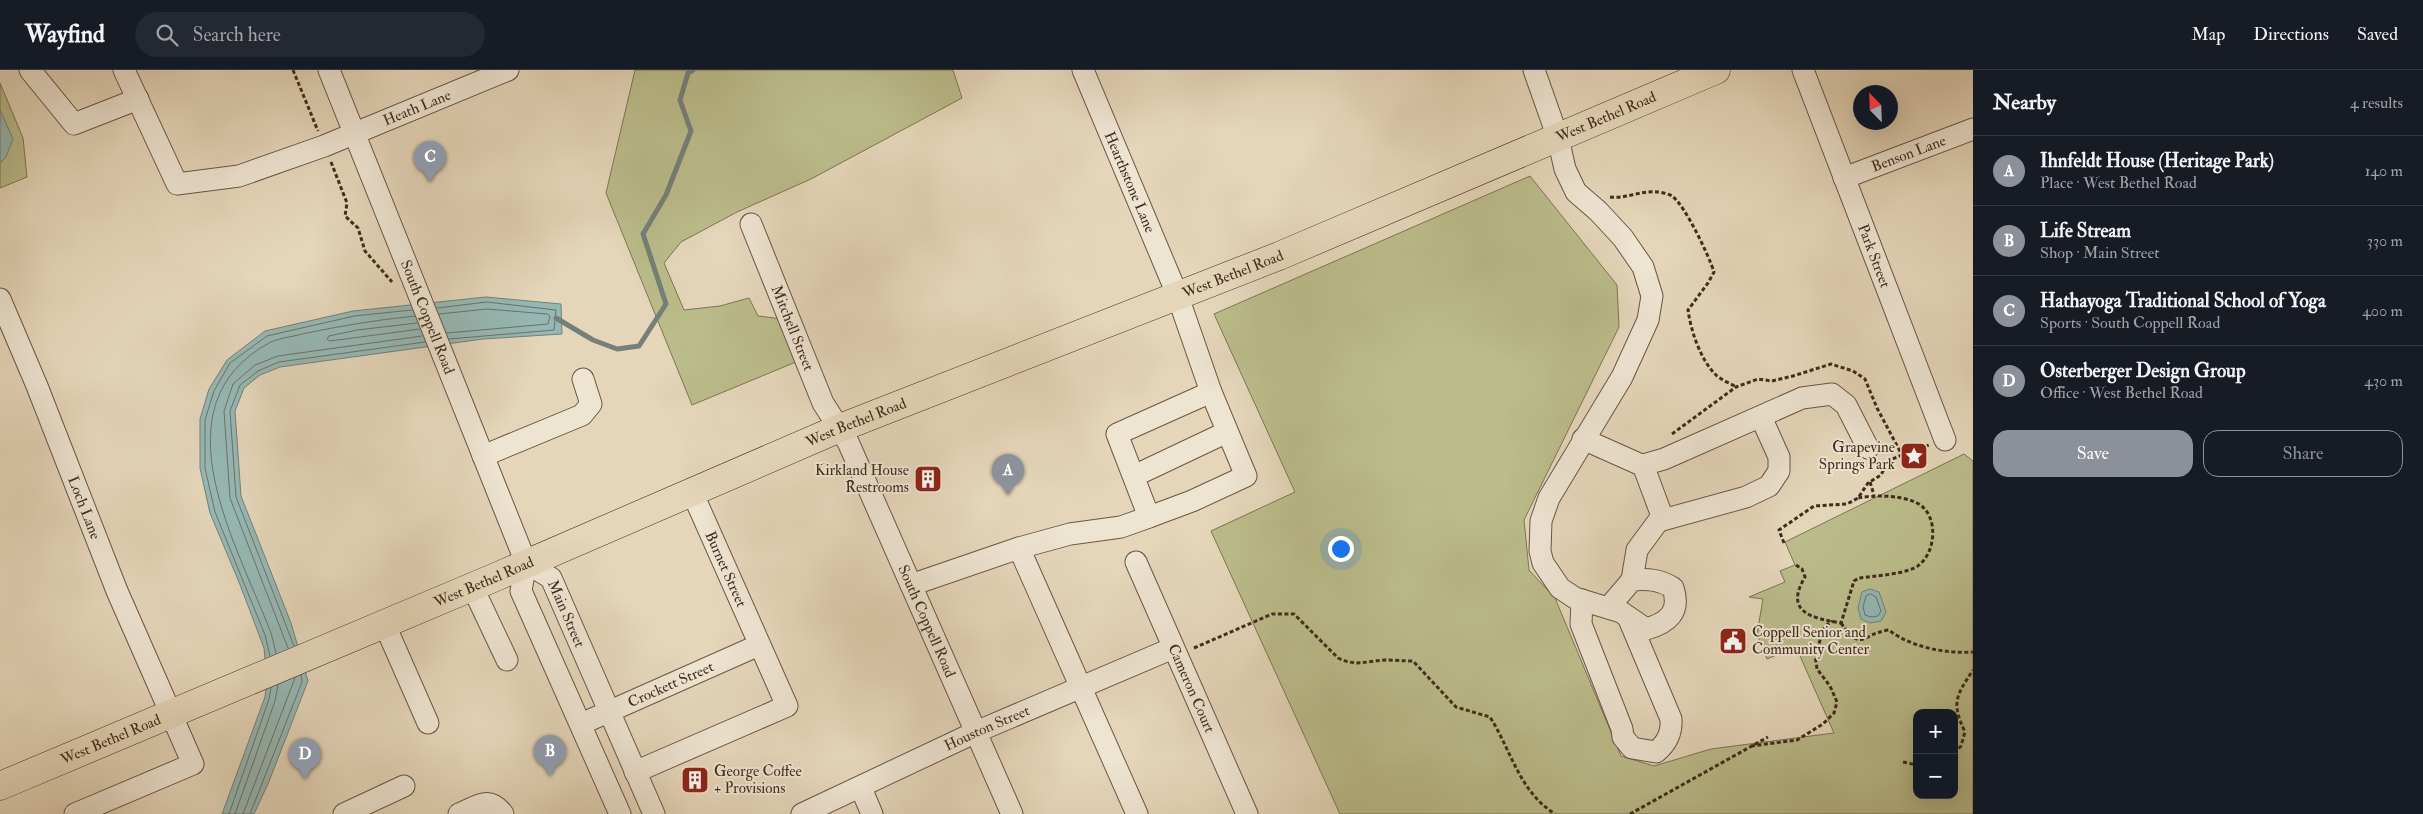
<!DOCTYPE html>
<html lang="en">
<head>
<meta charset="utf-8">
<style>
  body { margin:0; font-family:"IM FELL Double Pica",serif; background:#242831; color:#f1f3f6 }
  .controls { position:absolute; right:15px; bottom:15px; display:grid; overflow:hidden; border-radius:10px; box-shadow:0 5px 20px #0002 }
  .controls button { width:45px; height:45px; display:grid; place-items:center; padding:0; border:0; border-bottom:1px solid #363941; background:#171b24; color:#f1f3f6; font:25px sans-serif }
  .compass { position:absolute; left:1853px; top:15px; width:45px; height:45px; border-radius:50%; background:#171b24; box-shadow:0 5px 20px #0002; rotate:337deg }
  .you { position:absolute; left:1340px; top:478px; width:18px; height:18px; margin:-12px; border:4px solid #fff; border-radius:50%; background:#1a73e8; box-shadow:0 0 0 8px #1a73e833 }
  .badge { display:grid; place-items:center; width:32px; height:32px; border-radius:50%; background:#8c9099; color:#fff; font-size:16px; font-weight:700 }
  .pin { position:absolute; translate:-50% -41px; filter:drop-shadow(0 1px 2px #0008) }
  .pin::after { content:''; position:absolute; top:26px; width:18px; height:15px; background:inherit; clip-path:polygon(0 0,100% 0,50% 100%) }
  .list { margin:0; padding:0; list-style:none }
  h2 { display:flex; justify-content:space-between; align-items:center; height:65px; margin:0; padding:0 20px; font-size:21px }
  h2 small { font-size:16px; font-weight:400; color:#9ea1a6 }
  .list li { display:grid; grid-template-columns:32px 1fr auto; gap:15px; align-items:center; box-sizing:border-box; height:70px; padding:0 20px; border-top:1px solid #363941 }
  .list b { display:block; font-size:19px; white-space:nowrap }
  .list p { margin:0; font-size:16px; white-space:nowrap; color:#9ea1a6 }
  .list em { font-size:16px; font-style:normal; color:#9ea1a6 }
  .actions { display:flex; gap:10px; padding:15px 20px }
  .actions a { flex:1; padding:11px 0; border:1px solid #8c9099; border-radius:15px; text-align:center; font-size:18px; color:#8c9099 }
  .actions .main { background:#8c9099; color:#fff }
  .icon { flex:none; width:28px; height:28px; fill:none; stroke:currentColor; stroke-width:2; stroke-linecap:round; stroke-linejoin:round }
  .map { position:relative; flex:none; width:1973px; height:744px; overflow:hidden }
  header { display:flex; align-items:center; gap:30px; box-sizing:border-box; height:70px; padding:0 25px; background:#171b24; border-bottom:1px solid #363941 }
  header strong { font-size:24px }
  nav { display:flex; gap:28px; margin-inline-start:auto; font-size:18px }
  .search { width:350px; height:45px; background:#242831; display:flex; align-items:center; gap:12px; box-sizing:border-box; padding:0 18px; border-radius:28px; color:#9ea1a6; font-size:19px }
  main { display:flex }
  aside { flex:1; background:#171b24 }
  .map>svg:first-child { display:block }
</style>
</head>
<body>
<header>
<strong>Wayfind</strong>
<div class="search"><svg class="icon" aria-label="search" viewBox="0 0 24 24"><circle cx="10" cy="10" r="6"/><path d="M15 15l6 6"/></svg>Search here</div>
<nav><a>Map</a><a>Directions</a><a>Saved</a></nav>
</header>
<main>
<div class="map">
<svg width="1973" height="744" viewBox="0 0 1973 744">
  <rect width="100%" height="100%" fill="#e5d6ba"/>
  <filter id="stains"><feTurbulence type="fractalNoise" baseFrequency=".004" numOctaves="4"/><feColorMatrix values="0 0 0 0 .2 0 0 0 0 .09 0 0 0 0 .02 0 0 0 .5 -.17"/></filter>
  <radialGradient id="worn" r=".72"><stop offset=".6" stop-color="#630" stop-opacity="0"/><stop offset="1" stop-color="#630" stop-opacity=".3"/></radialGradient>
  <g fill="#bbbc8b" stroke="#7e7454" fill-rule="evenodd">
    <polygon points="635,0 953,0 962,28 811,109 737,142 681,172 664,193 684,240 720,236 749,228 758,246 791,250 808,287 692,335 606,123"/>
    <polygon points="0,13 23,68 27,107 0,118"/>
    <path d="M1530 106 1617 215 1619 257 1524 450 1529 500 1555 528 1621 686 1654 696 1711 679 1834 663 1796 577 1767 589 1757 564 1763 529 1749 527 1785 512 1780 501 1795 495 1785 472 1964 384 1973 391V744H1340L1211 461 1295 422 1214 244ZM1917 643H1954V725H1917Z"/>
  </g>
  <g fill="#96b8b5" stroke="#748078">
    <polygon points="0,40 13,69 6,87 0,93"/>
    <polygon points="486,227 561,234 562,264 483,269 280,297 260,305 244,318 235,341 241,426 291,553 308,611 268,714 254,744 222,744 265,627 267,610 264,578 239,512 210,443 200,398 200,349 209,319 227,290 265,261 353,241"/>
    <polygon points="1870,519 1879,522 1886,542 1881,551 1870,553 1861,549 1858,538 1862,522"/>
  </g>
  <g fill="none" stroke-linecap="round" stroke-linejoin="round">
    <g stroke="#6b7268" stroke-width="1">
      <polyline points="437,238 487,232 556,240 554,260 449,269"/>
      <polyline points="439,244 487,239 547,244 550,246 548,254 447,263"/>
      <polyline points="417,253 357,260 329,266 327,269 330,271 420,259"/>
      <polygon points="1871,524 1876,527 1881,541 1878,546 1871,547 1865,545 1863,537 1866,526"/>
      <polyline points="294,576 236,427 230,341 240,315 258,301 279,292 425,272"/>
      <polyline points="288,578 230,428 224,341 233,314 255,295 278,286 422,266"/>
      <path d="M276 583 271 563C238 476 154 336 269 273 278 268 292 267 302 264 340 256 376 250 415 246"/>
      <polyline points="270,586 265,565 215,442 205,398 205,350 214,321 230,293 267,266 354,246 412,240"/>
      <polyline points="229,744 269,629 271,618"/>
      <polyline points="235,744 275,631 278,615"/>
      <polyline points="243,744 295,608"/>
      <polyline points="250,744 302,612 301,605"/>
    </g>
    <polyline stroke="#748078" stroke-width="5" points="556,248 593,270 617,279 639,276 666,234 643,164 666,125 691,61 680,30 688,3 693,0"/>
    <defs>
      <g id="minor">
        <polyline points="30,0 74,54 138,29"/>
        <path id="s1" d="M124 0 177 114 239 106 324 76 508 0"/>
        <path id="s2" d="M329 0 526 493"/>
        <path d="M1534 0 1558 68 1565 99 1576 122 1598 141 1623 168 1643 197 1652 226 1648 250 1622 307 1549 428 1541 451 1540 481 1543 493 1560 518 1575 528 1621 542 1646 559C1668 553 1681 542 1673 518 1659 509 1648 509 1632 510L1609 537"/>
        <path id="s3" d="M1803 0 1945 370"/>
        <path id="s4" d="M1844 108 1973 59"/>
        <path id="s5" d="M751 154 823 333 848 372 1012 744"/>
        <path id="s6" d="M0 229 37 316 117 521 193 694 75 744"/>
        <polyline points="1583,369 1639,394 1643,395 1664,389 1802,328 1832,324 1846,335 1868,378"/>
        <polyline points="483,386 582,345 591,334 583,309"/>
        <polyline points="1134,406 1227,362"/>
        <polyline points="1149,447 1192,431 1246,406 1211,322"/>
        <polyline points="1659,451 1746,427 1769,416 1779,401 1779,387 1761,347"/>
        <polyline points="1019,478 1137,744"/>
        <path id="s7" d="M1136 492 1247 744"/>
        <path id="s8" d="M526 493 551 508 654 744"/>
        <polyline points="526,493 521,521 620,744"/>
        <polyline points="1632,510 1637,480 1662,446 1643,395"/>
        <polyline points="911,515 1019,478 1070,464 1121,457 1149,447 1117,364 1211,322 1177,224 1083,0"/>
        <polyline points="472,516 507,590"/>
        <path d="M1582 530 1581 554 1622 659 1623 667 1632 678 1656 682C1667 673 1672 663 1671 649L1628 547"/>
        <polyline points="384,553 428,653"/>
        <path id="s9" d="M581 654 759 575"/>
        <polyline points="635,702 787,636 692,422"/>
        <polyline points="861,718 872,744"/>
        <polyline points="344,744 404,716"/>
        <path d="M459 744C478 736 489 725 503 744"/>
        <path id="s10" d="M802 744 976 662 1173 578"/>
      </g>
      <g id="major">
        <path id="s11" d="M0 716 498 506 840 358 1279 186 1716 0"/>
      </g>
    </defs>
    <use href="#minor" stroke="#695644" stroke-width="23"/>
    <use href="#major" stroke="#402c1c" stroke-width="29"/>
    <g stroke="#402c1c" stroke-width="3" stroke-dasharray="4 2.5" stroke-linecap="butt">
      <polyline points="293,0 318,61"/>
      <polyline points="331,92 347,133 345,146 358,158 365,181 392,212"/>
      <path d="M1610 127C1626 129 1642 120 1657 122 1661 122 1669 124 1672 126 1685 135 1709 186 1714 202L1708 213 1688 240C1691 261 1700 289 1716 305 1721 310 1730 313 1736 317"/>
      <polyline points="1672,364 1736,317 1758,309 1772,311 1793,306 1831,294 1853,301 1865,309 1877,338 1902,385 1929,375"/>
      <polyline points="1870,412 1874,425"/>
      <polyline points="1784,473 1779,460 1814,436 1847,434 1858,428 1868,413 1881,405 1888,391 1902,385"/>
      <path d="M1796 495 1802 499 1805 507C1784 542 1811 548 1841 553L1854 511 1859 508C1874 506 1909 504 1919 495 1937 481 1939 442 1915 432 1899 425 1875 425 1858 428"/>
      <path d="M1841 553C1863 583 1860 564 1889 560 1910 577 1946 584 1973 582"/>
      <path d="M1194 578 1272 544H1294L1338 588C1357 597 1365 591 1385 590 1394 590 1403 591 1413 591L1456 637 1490 647C1512 682 1519 721 1555 744"/>
      <polyline points="1751,676 1797,670 1823,654 1834,643 1837,632 1830,616 1817,599 1815,585 1825,556 1833,551"/>
      <path d="M1954 683 1961 676 1965 662C1951 633 1956 626 1973 600"/>
      <polyline points="1903,692 1917,695"/>
      <polyline points="1630,744 1768,667"/>
    </g>
    <use href="#minor" stroke="#eee4d2" stroke-width="21"/>
    <use href="#major" stroke="#e5d6ba" stroke-width="28"/>
  </g>
  <defs>
    <symbol id="sight-square" viewBox="-11 -11 22 22"><rect x="-9" y="-9" width="18" height="18" rx="4" fill="#8f2418" stroke="#eee4d2"/><path d="M0-6L1.8-2.2L6-1.7L2.9 1.2L3.7 5.4L0 3.3L-3.7 5.4L-2.9 1.2L-6-1.7L-1.8-2.2Z" fill="#fff"/></symbol>
    <symbol id="building-square" viewBox="-11 -11 22 22"><rect x="-9" y="-9" width="18" height="18" rx="4" fill="#8f2418" stroke="#eee4d2"/><path d="M-4-6H4V6H1V3H-1V6H-4ZM-2.5-4.3h1.7v1.8h-1.7ZM.8-4.3h1.7v1.8H.8ZM-2.5-1h1.7V.8h-1.7ZM.8-1h1.7V.8H.8Z" fill="#fff"/></symbol>
    <symbol id="civic-square" viewBox="-11 -11 22 22"><rect x="-9" y="-9" width="18" height="18" rx="4" fill="#8f2418" stroke="#eee4d2"/><path d="M-.6-6.5H3V-4.5H.6V-3L4-1V1h2V6H-6V1h2V-1L-.6-3ZM-1.2 2.5V6h2.4V2.5Z" fill="#fff"/></symbol>
  </defs>
  <g fill-rule="evenodd">
    <use href="#sight-square" x="1898" y="370" width="32" height="32"/>
    <use href="#building-square" x="912" y="393" width="32" height="32"/>
    <use href="#civic-square" x="1717" y="555" width="32" height="32"/>
    <use href="#building-square" x="679" y="694" width="32" height="32"/>
  </g>
  <g text-anchor="middle" stroke-width="4" stroke-linejoin="round" paint-order="stroke">
    <g font-size="15" fill="#402c1c" stroke="#eee4d2">
      <text dy="5" stroke="none"><textPath href="#s1" startOffset="379">Heath Lane</textPath></text>
      <text dy="5" stroke="none"><textPath href="#s11" startOffset="1740">West Bethel Road</textPath></text>
      <text dy="5" stroke="none"><textPath href="#s4" startOffset="69">Benson Lane</textPath></text>
      <text transform="translate(1130 112) rotate(67)" y="5">Hearthstone Lane</text>
      <text dy="5" stroke="none"><textPath href="#s3" startOffset="199">Park Street</textPath></text>
      <text dy="5" stroke="none"><textPath href="#s11" startOffset="1335">West Bethel Road</textPath></text>
      <text dy="5" stroke="none"><textPath href="#s2" startOffset="266">South Coppell Road</textPath></text>
      <text dy="5" stroke="none"><textPath href="#s5" startOffset="112">Mitchell Street</textPath></text>
      <text dy="5" stroke="none"><textPath href="#s11" startOffset="930">West Bethel Road</textPath></text>
      <text dy="5" stroke="none"><textPath href="#s6" startOffset="225">Loch Lane</textPath></text>
      <text transform="translate(726 499) rotate(66)" y="5">Burnet Street</text>
      <text dy="5" stroke="none"><textPath href="#s11" startOffset="525">West Bethel Road</textPath></text>
      <text dy="5" stroke="none"><textPath href="#s8" startOffset="68">Main Street</textPath></text>
      <text dy="5" stroke="none"><textPath href="#s5" startOffset="435">South Coppell Road</textPath></text>
      <text dy="5" stroke="none"><textPath href="#s9" startOffset="98">Crockett Street</textPath></text>
      <text dy="5" stroke="none"><textPath href="#s7" startOffset="138">Cameron Court</textPath></text>
      <text dy="5" stroke="none"><textPath href="#s10" startOffset="204">Houston Street</textPath></text>
      <text dy="5" stroke="none"><textPath href="#s11" startOffset="120">West Bethel Road</textPath></text>
    </g>
    <g font-size="15" fill="#402c1c" stroke="#eee4d2" text-anchor="end">
      <text x="1895" y="382">Grapevine<tspan x="1895" dy="17">Springs Park</tspan></text>
      <text x="909" y="405">Kirkland House<tspan x="909" dy="17">Restrooms</tspan></text>
      <text x="1752" y="567" text-anchor="start">Coppell Senior and<tspan x="1752" dy="17">Community Center</tspan></text>
      <text x="714" y="706" text-anchor="start">George Coffee<tspan x="714" dy="17">+ Provisions</tspan></text>
    </g>
  </g>
  <rect width="100%" height="100%" filter="url(#stains)"/>
  <rect width="100%" height="100%" fill="url(#worn)"/>
</svg>
<div class="controls">
<button>+</button>
<button>−</button>
</div>
<svg class="compass" viewBox="-18 -18 36 36"><path d="M0-13l5 13h-10z" fill="#e53935"/><path d="M0 13l5-13h-10z" fill="#9ea1a6"/></svg>
<div class="you"></div>
<div class="pin badge" style="left:1008px;top:425px">A</div>
<div class="pin badge" style="left:550px;top:706px">B</div>
<div class="pin badge" style="left:430px;top:112px">C</div>
<div class="pin badge" style="left:305px;top:709px">D</div>
</div>
<aside>
<h2>Nearby<small>4 results</small></h2>
<ul class="list">
<li><span class="badge">A</span><div><b>Ihnfeldt House (Heritage Park)</b><p>Place · West Bethel Road</p></div><em>140 m</em></li>
<li><span class="badge">B</span><div><b>Life Stream</b><p>Shop · Main Street</p></div><em>330 m</em></li>
<li><span class="badge">C</span><div><b>Hathayoga Traditional School of Yoga</b><p>Sports · South Coppell Road</p></div><em>400 m</em></li>
<li><span class="badge">D</span><div><b>Osterberger Design Group</b><p>Office · West Bethel Road</p></div><em>430 m</em></li>
</ul>
<div class="actions"><a class="main">Save</a><a>Share</a></div>
</aside>
</main>
</body>
</html>
